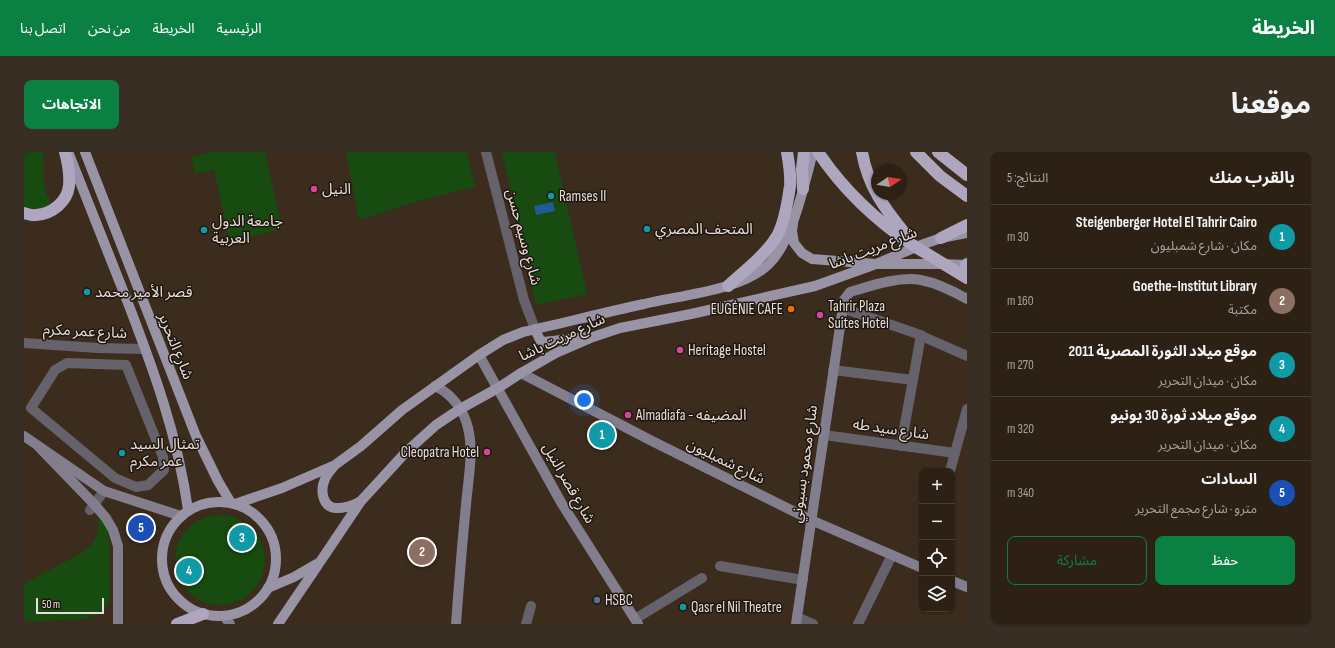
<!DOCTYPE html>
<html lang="ar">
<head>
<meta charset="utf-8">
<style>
  body { margin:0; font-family:"Sofia Sans Condensed","Noto Sans Arabic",sans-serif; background:#392e23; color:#f1f3f6; direction:rtl }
  .controls { position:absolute; right:12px; bottom:12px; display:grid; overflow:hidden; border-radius:8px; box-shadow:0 1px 3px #0004 }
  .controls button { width:36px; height:36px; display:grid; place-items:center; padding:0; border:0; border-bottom:1px solid #483e35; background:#2d2116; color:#f1f3f6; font:20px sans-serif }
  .compass { position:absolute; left:847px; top:12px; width:36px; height:36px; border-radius:50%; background:#2d2116; box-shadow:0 1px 3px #0004; rotate:78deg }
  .scale { position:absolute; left:12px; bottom:10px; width:68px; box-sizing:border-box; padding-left:4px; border:2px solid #e9ded5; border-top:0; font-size:11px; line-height:14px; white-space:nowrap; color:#e9ded5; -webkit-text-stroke:3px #1e1610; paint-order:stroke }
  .you { position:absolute; left:560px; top:248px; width:14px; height:14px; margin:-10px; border:3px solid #fff; border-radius:50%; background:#1a73e8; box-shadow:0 0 0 6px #1a73e833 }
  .badge { display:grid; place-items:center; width:26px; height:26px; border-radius:50%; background:#0b8043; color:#fff; font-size:13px; font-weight:700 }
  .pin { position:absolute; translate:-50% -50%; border:2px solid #fff; box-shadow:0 1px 4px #0006 }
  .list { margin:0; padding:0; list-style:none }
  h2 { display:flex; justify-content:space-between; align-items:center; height:52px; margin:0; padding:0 16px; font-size:17px }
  h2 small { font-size:13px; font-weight:400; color:#a7a3a1 }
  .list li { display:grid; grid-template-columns:26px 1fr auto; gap:12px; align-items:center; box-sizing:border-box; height:64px; padding:0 16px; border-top:1px solid #483e35 }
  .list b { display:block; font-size:15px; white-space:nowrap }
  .list p { margin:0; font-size:13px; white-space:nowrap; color:#a7a3a1 }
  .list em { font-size:13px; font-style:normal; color:#a7a3a1 }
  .actions { display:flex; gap:8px; padding:12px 16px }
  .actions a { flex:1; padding:9px 0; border:1px solid #0b8043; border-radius:8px; text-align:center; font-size:14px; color:#0b8043 }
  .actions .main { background:#0b8043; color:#fff }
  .icon { flex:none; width:22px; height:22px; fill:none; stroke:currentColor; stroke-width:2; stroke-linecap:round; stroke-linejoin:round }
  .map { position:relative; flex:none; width:943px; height:472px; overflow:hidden; direction:ltr; border-radius:8px }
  header { display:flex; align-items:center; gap:24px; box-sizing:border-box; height:56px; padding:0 20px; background:#0b8043; color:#fff }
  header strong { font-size:19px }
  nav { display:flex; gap:22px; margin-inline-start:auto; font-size:14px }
  .intro { display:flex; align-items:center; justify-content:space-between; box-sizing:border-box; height:96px; padding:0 24px }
  h1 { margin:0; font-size:28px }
  .button { padding:10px 18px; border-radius:8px; background:#0b8043; color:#fff; font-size:14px; font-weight:700 }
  main { display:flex; gap:24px; padding:0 24px }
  aside { flex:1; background:#2d2116; border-radius:8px; box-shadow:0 1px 3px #0004 }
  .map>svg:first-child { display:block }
</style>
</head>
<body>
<header>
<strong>الخريطة</strong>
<nav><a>الرئيسية</a><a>الخريطة</a><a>من نحن</a><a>اتصل بنا</a></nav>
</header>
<div class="intro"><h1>موقعنا</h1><a class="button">الاتجاهات</a></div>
<main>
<aside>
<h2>بالقرب منك<small>النتائج: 5</small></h2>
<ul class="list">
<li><span class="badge" style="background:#0f9aa8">1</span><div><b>Steigenberger Hotel El Tahrir Cairo</b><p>مكان · شارع شمبليون</p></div><em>30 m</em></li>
<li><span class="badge" style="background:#8d6e63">2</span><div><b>Goethe-Institut Library</b><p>مكتبة</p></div><em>160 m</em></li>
<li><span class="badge" style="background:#0f9aa8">3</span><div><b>موقع ميلاد الثورة المصرية 2011</b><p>مكان · ميدان التحرير</p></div><em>270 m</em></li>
<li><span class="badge" style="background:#0f9aa8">4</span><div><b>موقع ميلاد ثورة 30 يونيو</b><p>مكان · ميدان التحرير</p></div><em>320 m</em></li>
<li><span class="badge" style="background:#1a4fb4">5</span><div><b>السادات</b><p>مترو · شارع مجمع التحرير</p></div><em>340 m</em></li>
</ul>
<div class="actions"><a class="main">حفظ</a><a>مشاركة</a></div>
</aside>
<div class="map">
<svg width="943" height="472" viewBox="0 0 943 472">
  <rect width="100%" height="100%" fill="#3c2c1d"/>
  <g fill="#174b0f">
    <path d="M0 0H19C22 18 15 33 27 50L23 55 11 57 0 55Z"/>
    <polygon points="183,0 241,0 258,77 206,89 190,18 171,22 167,5 183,1"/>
    <polygon points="322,0 443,0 451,35 390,50 335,68"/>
    <polygon points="478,0 531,0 563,142 512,153"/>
    <path d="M74 363 80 369 85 380 86 439V446L84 453 75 461 62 467 0 470V432L61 399C73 387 76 380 74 363Z"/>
    <circle cx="196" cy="408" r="45"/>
  </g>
  <polygon fill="#215b93" points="529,50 531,59 512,63 510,54"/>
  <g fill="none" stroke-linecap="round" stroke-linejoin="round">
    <g stroke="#65626c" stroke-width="10">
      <polyline points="462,0 500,148 511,177"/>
      <polyline points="818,156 891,181 943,204"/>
      <polyline points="0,191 74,196 121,197"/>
      <polygon points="43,211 102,213 139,305 140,318 124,333 112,335 91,326 7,256 31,218"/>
      <polyline points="809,218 889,228"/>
      <polyline points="800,283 931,301"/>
      <polyline points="877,294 897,183"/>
      <polyline points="926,319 943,257"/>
      <polyline points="66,358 80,339"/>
      <polyline points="696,414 779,428"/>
      <polyline points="773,465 789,472"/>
      <polyline points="611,467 678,426"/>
      <polyline points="502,472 507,454"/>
      <polyline points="834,472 868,403"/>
    </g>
    <g stroke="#827e8d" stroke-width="10">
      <polyline points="455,203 538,352 614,472"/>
      <polyline points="497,221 628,289 787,368 898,416"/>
      <path d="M411 234C428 242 440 258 444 276 450 300 444 328 442 353 438 392 435 432 432 472"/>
      <polyline points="0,284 80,339 157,364"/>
      <polyline points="14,294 70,352 82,366 89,378 94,394 94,472"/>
      <polyline points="928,429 943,435"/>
      <polyline points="200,464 206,472"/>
      <path d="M772 472 820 148 826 140C846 134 875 124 897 128 912 131 929 139 943 147"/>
    </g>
    <g stroke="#9993a6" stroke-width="10">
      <polyline points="61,0 172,284 194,329 207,351"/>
      <path d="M45 2C64 50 83 98 102 146 129 216 154 284 164 358"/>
      <polyline points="769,72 768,79 770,91 778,101 788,107 852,112 915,112 943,113"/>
      <polyline points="511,177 516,188 520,190 563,185"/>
      <path d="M310 314C307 318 303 322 301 327 296 338 298 356 313 356 321 356 330 353 337 349"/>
      <circle cx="195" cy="407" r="57"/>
      <path d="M211 352 258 336 311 313 337 294 378 258 455 203 479 188 499 180C539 171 579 161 620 152 657 143 717 139 745 112 769 88 780 33 789 0"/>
      <polyline points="244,436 270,425 296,410 337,349 382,300 412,273 436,257 474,236 497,221 532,201 569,185 596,176 667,162 791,134 852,112 897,93 917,86 943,81"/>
      <polyline points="254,472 294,413"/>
    </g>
    <g stroke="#ada6be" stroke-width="12">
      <path d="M794 0C820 39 851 68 890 94"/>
      <path d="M838 0C844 35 861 57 883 84"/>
      <polyline points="892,0 916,24 943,44"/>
      <polyline points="914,0 943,23"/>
      <polyline points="779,37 778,17 780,0"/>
      <path d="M0 61C4 62 8 64 12 63 28 62 43 50 45 34 46 23 44 11 41 0"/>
      <polyline points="917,86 943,73"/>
      <polyline points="942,113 943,112"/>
      <path d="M704 134C720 119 741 104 753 84 760 72 764 48 766 34 767 22 765 11 763 0"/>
      <polyline points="153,472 179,462"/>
    </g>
    <polyline stroke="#ada6be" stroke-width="12" points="890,94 943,126"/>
  </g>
  <g fill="#d1479c" stroke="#1e1610" stroke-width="1.5">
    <circle cx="290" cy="37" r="4"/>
    <circle cx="796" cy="163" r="4"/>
    <circle cx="656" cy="198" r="4"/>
    <circle cx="604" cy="263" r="4"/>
    <circle cx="463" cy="300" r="4"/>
  </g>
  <g fill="#0f9aa8" stroke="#1e1610" stroke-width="1.5">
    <circle cx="527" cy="44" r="4"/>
    <circle cx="623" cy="77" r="4"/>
    <circle cx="180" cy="78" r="4"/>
    <circle cx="63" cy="140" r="4"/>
    <circle cx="98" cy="301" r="4"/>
    <circle cx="659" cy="455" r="4"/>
  </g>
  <circle fill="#e8710a" stroke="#1e1610" stroke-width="1.5" cx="767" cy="157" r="4"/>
  <circle fill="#5c6f8a" stroke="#1e1610" stroke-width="1.5" cx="573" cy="448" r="4"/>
  <g text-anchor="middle" stroke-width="3" stroke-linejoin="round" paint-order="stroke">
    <g font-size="15" fill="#e9ded5" stroke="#1e1610" text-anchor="start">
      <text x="298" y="42">النيل</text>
      <text x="535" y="49">Ramses II</text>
      <text x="188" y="74">جامعة الدول<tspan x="188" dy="17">العربية</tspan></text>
      <text x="631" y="82">المتحف المصري</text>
      <text x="71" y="145">قصر الأمير محمد</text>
      <text x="804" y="159">Tahrir Plaza<tspan x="804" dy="17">Suites Hotel</tspan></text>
      <text x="759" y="162" text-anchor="end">EUGÉNIE CAFE</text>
      <text x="664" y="203">Heritage Hostel</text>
      <text x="612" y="268">Almadiafa - المضيفه</text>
      <text x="106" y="297">تمثال السيد<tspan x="106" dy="17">عمر مكرم</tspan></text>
      <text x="455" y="305" text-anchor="end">Cleopatra Hotel</text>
      <text x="581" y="453">HSBC</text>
      <text x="667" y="460">Qasr el Nil Theatre</text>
    </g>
    <g font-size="15" fill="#e9ded5" stroke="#1e1610">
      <text transform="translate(500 85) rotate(75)" y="5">شارع وسيم حسن</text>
      <text transform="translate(849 96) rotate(-21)" y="5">شارع مريت باشا</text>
      <text transform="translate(61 179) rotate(3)" y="5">شارع عمر مكرم</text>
      <text transform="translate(538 185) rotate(-25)" y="5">شارع مريت باشا</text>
      <text transform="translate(152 194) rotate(68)" y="5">شارع التحرير</text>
      <text transform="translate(867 277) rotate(8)" y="5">شارع سيد طه</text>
      <text transform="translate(702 309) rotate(26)" y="5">شارع شمبليون</text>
      <text transform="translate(780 312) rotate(-82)" y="5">شارع محمود بسيوني</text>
      <text transform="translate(545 331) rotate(60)" y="5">شارع قصر النيل</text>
    </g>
  </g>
</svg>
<div class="controls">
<button>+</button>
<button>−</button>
<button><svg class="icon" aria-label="locate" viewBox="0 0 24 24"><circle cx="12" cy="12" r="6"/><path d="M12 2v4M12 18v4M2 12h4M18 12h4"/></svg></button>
<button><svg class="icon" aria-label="layers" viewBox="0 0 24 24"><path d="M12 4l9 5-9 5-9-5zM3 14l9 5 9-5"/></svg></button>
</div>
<svg class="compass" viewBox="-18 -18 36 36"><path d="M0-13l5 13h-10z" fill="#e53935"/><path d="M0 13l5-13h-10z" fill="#a7a3a1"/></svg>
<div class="scale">50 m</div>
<div class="you"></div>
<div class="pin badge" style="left:578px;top:283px;background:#0f9aa8">1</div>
<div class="pin badge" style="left:398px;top:400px;background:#8d6e63">2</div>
<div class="pin badge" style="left:218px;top:386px;background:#0f9aa8">3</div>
<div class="pin badge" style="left:165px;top:419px;background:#0f9aa8">4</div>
<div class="pin badge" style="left:117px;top:376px;background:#1a4fb4">5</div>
</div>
</main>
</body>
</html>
